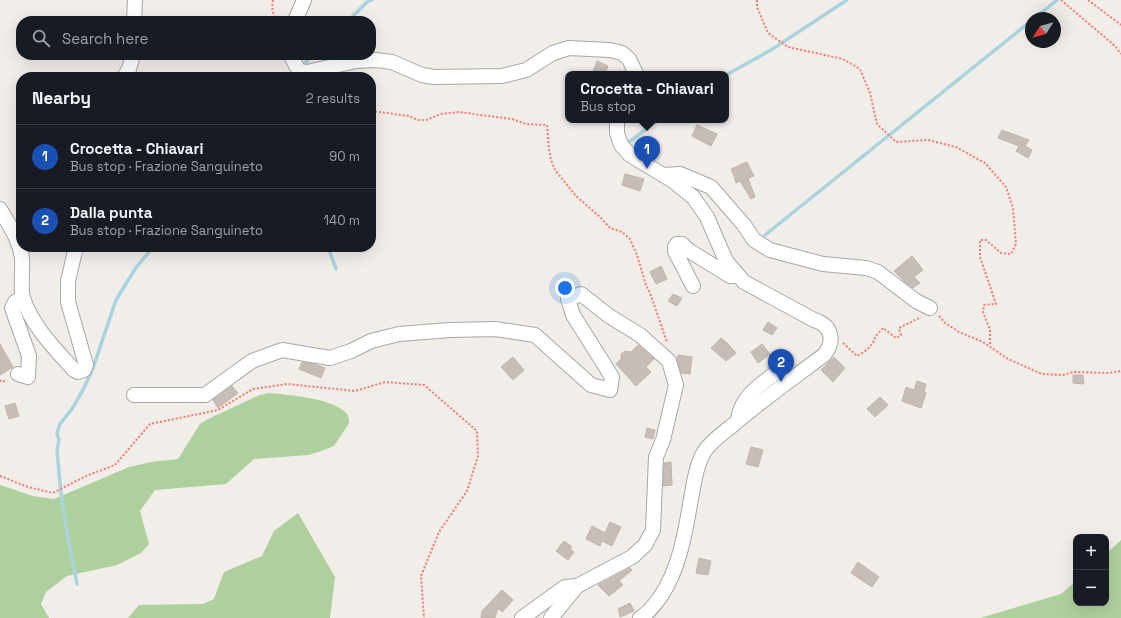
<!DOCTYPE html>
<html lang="en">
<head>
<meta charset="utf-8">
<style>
  body { margin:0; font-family:"Space Grotesk",sans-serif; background:#20242c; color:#f1f3f6 }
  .controls { position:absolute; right:12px; bottom:12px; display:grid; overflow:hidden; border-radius:8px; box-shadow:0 4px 16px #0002 }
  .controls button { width:36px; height:36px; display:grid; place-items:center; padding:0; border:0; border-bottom:1px solid #363941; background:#171b24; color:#f1f3f6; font:20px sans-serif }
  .compass { position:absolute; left:1025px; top:12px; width:36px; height:36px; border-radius:50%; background:#171b24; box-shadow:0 4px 16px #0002; rotate:234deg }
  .you { position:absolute; left:565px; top:288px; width:14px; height:14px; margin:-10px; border:3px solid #fff; border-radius:50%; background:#1a73e8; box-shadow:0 0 0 6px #1a73e833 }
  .badge { display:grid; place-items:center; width:26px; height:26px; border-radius:50%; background:#b45309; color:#fff; font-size:13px; font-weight:700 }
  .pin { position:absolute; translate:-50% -33px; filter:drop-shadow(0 1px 2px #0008) }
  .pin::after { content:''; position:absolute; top:21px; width:14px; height:12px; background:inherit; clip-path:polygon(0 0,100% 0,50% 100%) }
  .popup { position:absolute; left:565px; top:71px; width:164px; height:52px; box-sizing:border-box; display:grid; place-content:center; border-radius:8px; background:#171b24; filter:drop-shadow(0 1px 3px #0005); font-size:13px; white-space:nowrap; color:#9ea1a6 }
  .popup b { font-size:15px; color:#f1f3f6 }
  .popup::after { content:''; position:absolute; left:50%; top:100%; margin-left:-8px; border:8px solid transparent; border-top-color:#171b24 }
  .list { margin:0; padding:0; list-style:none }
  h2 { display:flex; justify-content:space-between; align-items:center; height:52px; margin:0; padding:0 16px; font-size:17px }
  h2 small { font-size:13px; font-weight:400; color:#9ea1a6 }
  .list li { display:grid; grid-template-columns:26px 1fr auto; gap:12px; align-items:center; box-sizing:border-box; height:64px; padding:0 16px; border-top:1px solid #363941 }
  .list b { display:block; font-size:15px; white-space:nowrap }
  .list p { margin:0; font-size:13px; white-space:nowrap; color:#9ea1a6 }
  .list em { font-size:13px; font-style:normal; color:#9ea1a6 }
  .icon { flex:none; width:22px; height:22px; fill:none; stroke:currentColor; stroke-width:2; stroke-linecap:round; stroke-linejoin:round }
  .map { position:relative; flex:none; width:1121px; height:618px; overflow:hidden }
  .search { position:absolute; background:#171b24; box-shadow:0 4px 16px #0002; left:16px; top:16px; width:360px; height:44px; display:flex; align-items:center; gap:10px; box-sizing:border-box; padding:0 14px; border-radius:16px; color:#9ea1a6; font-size:15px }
  .panel { position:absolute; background:#171b24; box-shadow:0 4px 16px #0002; left:16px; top:72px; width:360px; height:180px; border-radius:16px }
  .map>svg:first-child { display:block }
</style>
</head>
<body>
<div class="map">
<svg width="1121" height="618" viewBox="0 0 1121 618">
  <rect width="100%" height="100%" fill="#f1ede8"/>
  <g fill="#aed09d">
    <path d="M269 393C288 395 334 398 347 414 349 417 349 420 349 423L334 446 321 451 308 455 254 459 226 484 155 490 140 511 149 544 141 553 117 565 67 576 46 592 41 604 49 618H0V485L33 496 54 499 129 467 151 462 178 459 200 424 208 419 260 395Z"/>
    <polygon points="298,513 335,577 330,618 128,618 139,605 203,604 214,599 224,572 262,556 274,531"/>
    <polygon points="1121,540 1121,618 980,618 1061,594 1076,581 1076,603 1106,603 1106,554"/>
  </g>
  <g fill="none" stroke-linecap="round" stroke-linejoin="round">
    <g stroke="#a9d4de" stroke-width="3.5">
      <polyline points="1035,18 1057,0"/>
      <polyline points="348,21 367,2 372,0"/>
      <polyline points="304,64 313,55"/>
      <polyline points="726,75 771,50 847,0"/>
      <polyline points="625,145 658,120"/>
      <polyline points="765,235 1031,21"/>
      <polyline points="328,247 336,269"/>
      <polyline points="77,584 66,527 61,493 57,451 59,440 57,433 60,424 72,409 83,390 93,368 116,300 135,269 153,247"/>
    </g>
  </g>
  <g fill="#c6bdb7" stroke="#c3b4aa">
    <polygon points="597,61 608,66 605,74 592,74"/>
    <polygon points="697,125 717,134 711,146 692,136"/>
    <polygon points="1002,130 1029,140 1025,146 1032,150 1028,158 1016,151 1019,146 998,138"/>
    <polygon points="747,162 754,176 748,178 755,197 751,199 740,181 736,183 734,176 731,169"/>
    <polygon points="625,174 644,179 640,191 622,185"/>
    <polygon points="912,256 923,270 914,277 920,283 913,288 904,281 894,271"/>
    <polygon points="661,266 667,279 656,284 650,272"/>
    <polygon points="673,294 682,298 677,306 668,301"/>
    <polygon points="768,322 777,328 772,335 763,330"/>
    <polygon points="721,338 727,343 736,353 726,361 711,348"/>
    <polygon points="0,344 13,367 0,375"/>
    <polygon points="762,344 770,354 758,363 751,352"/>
    <polygon points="638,345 654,359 646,367 651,372 636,386 616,364 621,359 621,354 625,351 631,352"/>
    <polygon points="678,355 692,357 690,374 681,373 677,359"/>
    <polygon points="513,357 524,370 513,380 501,367"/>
    <polygon points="834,357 845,368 833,382 821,370"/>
    <polygon points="302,362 314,364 325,368 321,378 299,369"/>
    <polygon points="1073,375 1083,375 1084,384 1073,383"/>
    <polygon points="917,381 926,384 924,392 926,393 921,408 902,401 906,387 914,390"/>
    <polygon points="232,386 238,393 218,408 213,400"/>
    <polygon points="880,397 888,405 875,417 867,409"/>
    <polygon points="15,403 19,416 9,419 5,406"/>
    <polygon points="647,428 655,430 653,439 645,437"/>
    <polygon points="751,447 763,450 758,467 746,464"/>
    <polygon points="671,462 672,485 663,486 664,463"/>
    <polygon points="610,522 621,527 612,546 602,541 600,546 586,539 592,526 605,533"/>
    <polygon points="564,541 572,547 570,549 574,552 568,560 556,551"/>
    <polygon points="699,558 711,561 708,575 696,573"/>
    <polygon points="858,562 879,577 872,587 851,573"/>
    <polygon points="630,568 632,570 619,581 623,585 609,596 598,585"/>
    <polygon points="502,590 513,600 502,612 498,608 495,618 481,618 482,611"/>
    <polygon points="630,603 634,611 620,617 618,609"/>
  </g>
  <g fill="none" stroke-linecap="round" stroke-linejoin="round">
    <defs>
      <g id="minor">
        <polyline points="134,21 135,0"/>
        <polyline points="295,21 304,0"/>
        <polyline points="292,55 293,60 299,71 307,72 356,61 375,60 392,62 422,75 434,77 502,76 526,70 553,53 569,48 610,50 622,53 629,59 636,74"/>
        <polyline points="124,77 129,69 133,55"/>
        <path d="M617 120V133L621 145 630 155 673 181 693 197 707 217 726 261 744 282 814 320C831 325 836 340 824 355 793 378 762 400 733 425 723 433 711 441 704 452 696 466 694 483 691 499 685 533 680 567 661 596 655 604 649 613 640 618"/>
        <polyline points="663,175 680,174 711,187 744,225 754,240 770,250 823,264 866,268 878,272 916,301 930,308"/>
        <path d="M0 209C9 225 20 240 22 259 23 271 20 287 23 298 32 326 55 349 74 370L78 372 84 370 86 365 68 302V281L76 247"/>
        <polyline points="693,286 675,251 675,247 677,244 682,244 688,250 730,276 737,276"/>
        <polyline points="18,374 28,377 29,356 12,308 15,302 23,298"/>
        <polyline points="134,395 205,395 252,361 282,350 330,358 351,351 371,341 399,334 450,330 495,329 535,335 591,385 610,390 612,377 573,315 568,299 581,294 609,316 640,335 669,361 676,385 663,440 656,457 653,530 645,545 632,557 577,586 551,618"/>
        <path d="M738 420C741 394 764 383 782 368"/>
        <polyline points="522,618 565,587 577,586"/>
      </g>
    </defs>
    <use href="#minor" stroke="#a8a8a8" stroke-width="16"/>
    <g stroke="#f97971" stroke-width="2" stroke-dasharray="2 2" stroke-linecap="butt">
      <polyline points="273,0 272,7 275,21"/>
      <polyline points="757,0 757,7 768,33 788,47 843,59 860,69 870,93 877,124 896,142 928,140 956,147 985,163 1006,187 1013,208 1016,244 1011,254 1001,253 986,240 980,240 980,257 996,304 984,305 983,312 990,330 990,346"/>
      <polyline points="1061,0 1115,46 1121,54"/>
      <polyline points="1088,0 1121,25"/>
      <polyline points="371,111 409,116 418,120 426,120 441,114 458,112 512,119 526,124 547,125 549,149 551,160 555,170 576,196 601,218 610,228 622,232 630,239 637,255 646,285 650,293 667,342"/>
      <polyline points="939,316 944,322 959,332 983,342 1008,359 1042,374 1063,375 1073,372 1109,373 1121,371"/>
      <path d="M843 343 857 356C865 352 874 345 875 337L883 328 896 338 901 335 899 328 921 317"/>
      <polyline points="0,380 2,382 7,380"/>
      <polyline points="0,476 28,487 53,493 86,476 115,465 150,424 218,410 253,389 287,384 355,391 385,382 424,385 477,431 478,456 467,491 439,532 421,576 424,618"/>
    </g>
    <use href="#minor" stroke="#fff" stroke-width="14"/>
  </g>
</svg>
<div class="controls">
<button>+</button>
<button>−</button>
</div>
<svg class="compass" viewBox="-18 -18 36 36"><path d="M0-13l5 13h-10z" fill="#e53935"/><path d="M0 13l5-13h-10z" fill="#9ea1a6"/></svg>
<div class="you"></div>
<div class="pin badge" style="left:647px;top:169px;background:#1a4fb4">1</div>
<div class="popup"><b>Crocetta - Chiavari</b>Bus stop</div>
<div class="pin badge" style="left:781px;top:382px;background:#1a4fb4">2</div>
<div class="search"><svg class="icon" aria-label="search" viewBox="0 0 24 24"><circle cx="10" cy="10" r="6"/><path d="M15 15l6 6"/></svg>Search here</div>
<section class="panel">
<h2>Nearby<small>2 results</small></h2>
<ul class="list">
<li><span class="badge" style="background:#1a4fb4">1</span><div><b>Crocetta - Chiavari</b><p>Bus stop · Frazione Sanguineto</p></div><em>90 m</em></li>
<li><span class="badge" style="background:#1a4fb4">2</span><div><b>Dalla punta</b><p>Bus stop · Frazione Sanguineto</p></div><em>140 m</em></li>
</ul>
</section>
</div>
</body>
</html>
